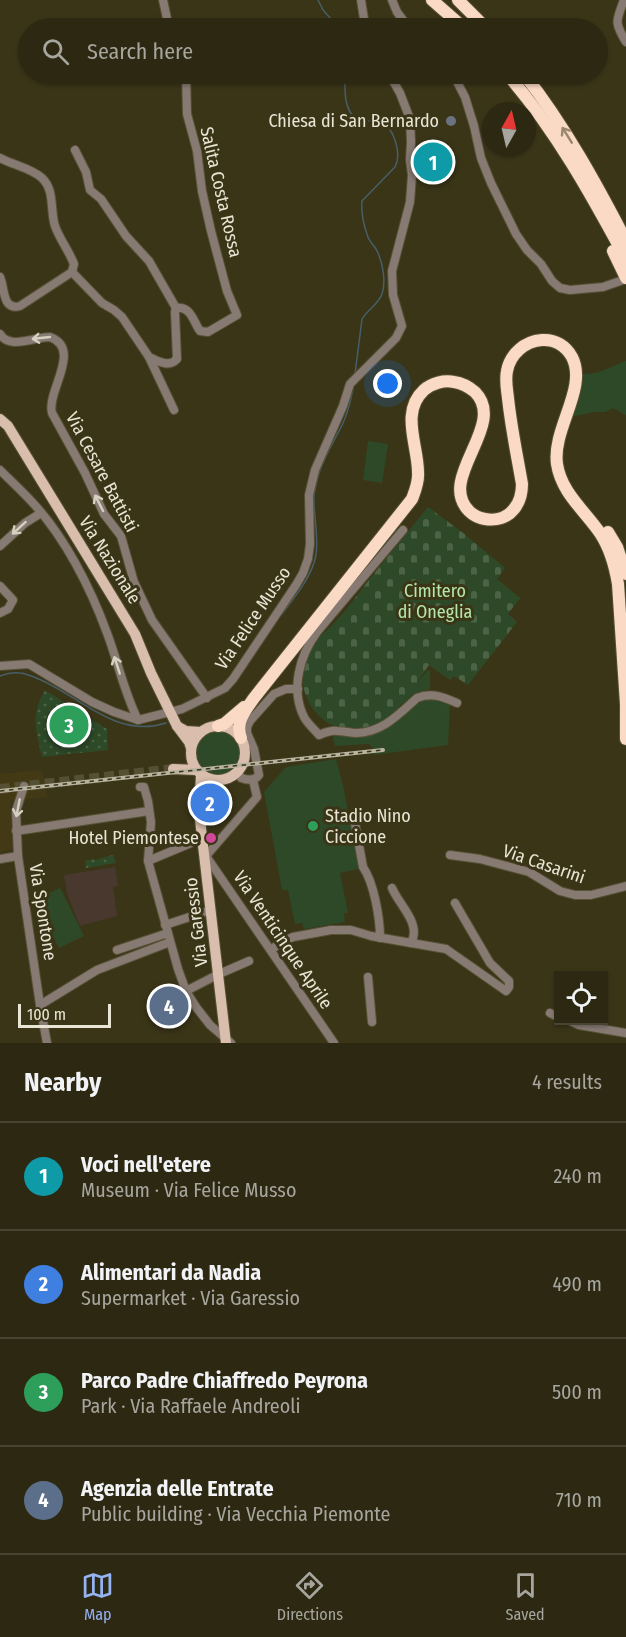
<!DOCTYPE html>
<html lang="en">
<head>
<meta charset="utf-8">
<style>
  body { margin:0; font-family:"Fira Sans Condensed",sans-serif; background:#383420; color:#f1f3f6 }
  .controls { position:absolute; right:18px; bottom:18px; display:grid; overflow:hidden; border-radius:0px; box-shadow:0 2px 4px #0004 }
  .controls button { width:54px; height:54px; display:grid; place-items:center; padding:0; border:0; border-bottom:2px solid #484432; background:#2c2812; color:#f1f3f6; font:30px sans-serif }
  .compass { position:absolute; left:482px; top:102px; width:54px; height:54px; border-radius:50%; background:#2c2812; box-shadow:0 2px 4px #0004; rotate:8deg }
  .scale { position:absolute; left:18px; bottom:15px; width:93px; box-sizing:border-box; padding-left:6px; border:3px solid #e8e5d4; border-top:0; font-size:16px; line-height:21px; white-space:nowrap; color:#e8e5d4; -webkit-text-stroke:4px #3b3518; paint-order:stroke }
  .you { position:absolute; left:388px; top:384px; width:21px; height:21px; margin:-15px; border:4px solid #fff; border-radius:50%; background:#1a73e8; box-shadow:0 0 0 9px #1a73e833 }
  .badge { display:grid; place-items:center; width:39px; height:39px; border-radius:50%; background:#95b2f1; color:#fff; font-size:20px; font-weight:700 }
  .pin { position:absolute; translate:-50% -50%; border:3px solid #fff; box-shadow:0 2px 6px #0006 }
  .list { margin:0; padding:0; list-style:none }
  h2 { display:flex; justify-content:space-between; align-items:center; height:78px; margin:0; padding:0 24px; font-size:26px }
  h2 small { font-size:20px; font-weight:400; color:#a6a69f }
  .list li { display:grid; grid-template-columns:39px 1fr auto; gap:18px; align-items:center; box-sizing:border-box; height:108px; padding:0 24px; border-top:2px solid #484432 }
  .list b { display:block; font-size:22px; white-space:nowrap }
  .list p { margin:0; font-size:20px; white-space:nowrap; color:#a6a69f }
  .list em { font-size:20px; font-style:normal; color:#a6a69f }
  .icon { flex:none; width:33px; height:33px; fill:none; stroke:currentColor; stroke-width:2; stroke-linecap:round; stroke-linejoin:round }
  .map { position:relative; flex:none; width:626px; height:1043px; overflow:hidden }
  .search { position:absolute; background:#2c2812; box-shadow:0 2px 4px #0004; left:18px; right:18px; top:18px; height:66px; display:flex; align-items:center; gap:15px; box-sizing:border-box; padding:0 21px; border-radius:33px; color:#a6a69f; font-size:22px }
  .sheet { height:510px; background:#2c2812 }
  nav { display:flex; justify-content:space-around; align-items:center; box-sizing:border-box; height:84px; border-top:2px solid #484432; background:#2c2812; font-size:16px; color:#a6a69f }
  nav a { display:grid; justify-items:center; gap:3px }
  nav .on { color:#95b2f1 }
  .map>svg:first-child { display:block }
</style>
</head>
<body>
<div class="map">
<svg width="626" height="1043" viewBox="0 0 626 1043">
  <defs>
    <pattern id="cemetery-stones" width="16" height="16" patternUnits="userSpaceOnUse" patternTransform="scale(1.5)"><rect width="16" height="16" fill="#2e4928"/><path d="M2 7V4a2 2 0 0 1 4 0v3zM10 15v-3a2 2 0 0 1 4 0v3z" fill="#4c6346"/></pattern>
    <pattern id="park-dots" width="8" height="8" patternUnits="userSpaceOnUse" patternTransform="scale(1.5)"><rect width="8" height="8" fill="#2e4928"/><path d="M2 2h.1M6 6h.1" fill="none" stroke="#4c6346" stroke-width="1.8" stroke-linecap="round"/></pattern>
  </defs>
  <rect width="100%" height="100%" fill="#3b3518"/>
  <polygon fill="#49382e" points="115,867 118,886 113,887 117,916 80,926 67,893 64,875"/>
  <polygon fill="#433a15" points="42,770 47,797 10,801 13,849 0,852 0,774"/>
  <g fill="#2e4928">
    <path d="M625 361H626V415L613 408 605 412H595L570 417 581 374C598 375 610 367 625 361Z"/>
    <polygon points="368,441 388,444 382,483 363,480"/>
    <polygon points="430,670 430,689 413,694 402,705 404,698 427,671"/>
    <path d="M429 699H433L450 704 448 745 373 755 375 750 369 744 335 746 332 733C362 736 378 739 402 717 411 709 418 702 429 699Z"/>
    <circle cx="218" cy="754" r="24"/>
    <polygon points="336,759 343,785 359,869 340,873 348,913 344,913 345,922 304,929 302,923 295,924 288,890 282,890 264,792 286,767"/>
    <polygon points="60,888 84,936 59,948 35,900"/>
  </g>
  <path fill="url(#cemetery-stones)" d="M428 507 462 532 505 568 497 579 520 598 508 614 517 622 468 685 454 676 450 680 429 665C414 686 399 715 375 726 330 746 288 697 307 654 312 641 327 631 337 620 348 608 358 594 368 581 388 556 408 532 428 507Z"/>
  <g fill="url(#park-dots)">
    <path d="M45 690 107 729 108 750 42 757C36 728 30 717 45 690Z"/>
    <polygon points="113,855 116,863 86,868 85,861 93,859 95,860"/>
  </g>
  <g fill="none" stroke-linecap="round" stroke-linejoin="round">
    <g stroke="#465f68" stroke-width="1.5">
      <polyline points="318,0 323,10 339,28"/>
      <path d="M345 74C345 89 343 108 356 119 364 125 372 118 380 121 394 127 402 154 395 167L362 201C361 212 364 226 368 237 370 243 376 247 378 253 383 264 386 282 382 294 378 305 367 310 362 319L355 374"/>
      <path d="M282 614C295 596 312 577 316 555 319 535 313 515 314 495 315 488 317 480 319 473 325 455 335 440 343 423 348 412 351 400 353 388"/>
      <path d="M0 676C6 674 12 672 19 673 26 673 34 677 41 680 82 698 117 739 166 723"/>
    </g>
    <polyline stroke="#554f34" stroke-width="10" stroke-dasharray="10 5" stroke-linecap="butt" points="0,789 173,769"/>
    <defs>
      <g id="minor">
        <polyline points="163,0 169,28"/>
        <polyline points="361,0 364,19 369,28"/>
        <polyline points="392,0 397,12 409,28"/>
        <path d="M624 0C616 21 614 22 626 42"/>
        <polyline points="453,74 465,97 474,126 481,158 491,183 516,234 527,250 541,264 552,281 560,288 570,290 603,287 626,279"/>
        <polyline points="75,150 86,172 90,190 101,199 126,236 149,261 176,308"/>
        <path d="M0 158C13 165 31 168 42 178 55 190 50 211 55 226 60 240 69 251 74 264L72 272"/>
        <polyline points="72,272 102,303 114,310 122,317 149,357 174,410"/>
        <path d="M0 277C5 288 2 311 20 306L72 272"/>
        <path d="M0 334C10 350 34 337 50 337 83 349 46 392 52 413L85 473 104 514 121 536 134 582 152 620 207 698"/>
        <path d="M149 357C158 361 169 368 177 359L175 312 176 308C191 306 193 321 200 331L208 332 237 315 227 291 211 231 202 191 197 151 187 114 186 74"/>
        <path d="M0 470C11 481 22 491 32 502 65 537 91 589 107 633 118 662 124 692 138 720"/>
        <path d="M403 530 317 632C300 655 290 689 304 717 307 723 314 729 319 735 324 733 331 730 337 731 344 731 350 733 356 733 382 733 399 714 417 698 432 692 443 697 457 703"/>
        <polyline points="0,546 25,523 41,513"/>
        <polyline points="0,586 13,600 8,609 0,613"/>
        <polyline points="0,666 29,664 92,702 114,712 138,720 182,709 225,688 233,679 296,585 303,573 308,559 310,544 309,495 315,470 343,406 350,384 396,338 402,326 393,295 392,271 410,202 412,175 410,160 411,142 410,119 400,93 389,74"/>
        <path d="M238 772 241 778C247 780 255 781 259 775L254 749 247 733V727L250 721 274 694 286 689H298"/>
        <polyline points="253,780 257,797 206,856 334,1043"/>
        <polyline points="24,786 16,811 18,856 40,1005 47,1043"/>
        <polyline points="140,787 144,787 148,801 151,822 148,861 178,969 186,991 196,1007 210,1025 231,1043"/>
        <path d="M354 818 363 867C374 883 380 918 380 938"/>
        <polyline points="16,831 149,811"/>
        <polyline points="450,855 480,859 529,872 560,891 575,895 591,895 626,886"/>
        <polyline points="0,859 18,856"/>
        <polyline points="148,861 203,838"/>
        <path d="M392 888C399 905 422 924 411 943"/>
        <polyline points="165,925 211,910"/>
        <polyline points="117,950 168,933"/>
        <polyline points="271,950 280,943 293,937 331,930 351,930 371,936 446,949 506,991 509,987 509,981 490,963 455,903"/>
        <polyline points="368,977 372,1022"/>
        <polyline points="186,991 219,974 249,961"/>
        <polyline points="40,1005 97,970 170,942"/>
        <polyline points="550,1013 558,1017"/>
        <polyline points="568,1020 579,1025 626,1033"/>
      </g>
      <g id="major">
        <polyline points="0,419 8,426 135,634 151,673 177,726"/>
        <circle cx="218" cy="753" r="27"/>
        <polyline points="191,748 189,742 177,726 186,731 201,732"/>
        <polyline points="173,769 197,770"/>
        <polyline points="201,775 199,811 226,1043"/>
      </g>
      <g id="highway">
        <polyline points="432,0 464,28"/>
        <polyline points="458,0 486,28"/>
        <path d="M507 74C555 129 591 194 626 259"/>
        <path d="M524 74C564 125 596 183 626 241"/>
        <polyline points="613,251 626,278"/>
        <polyline points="608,532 617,547 626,574"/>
        <polyline points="626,701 626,739"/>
        <polyline points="218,726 224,724 244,707"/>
        <path d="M241 738C235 722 245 711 254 698L412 499C415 491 419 482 418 472 418 445 400 412 424 390 432 383 444 380 454 382 462 383 469 387 475 392 508 425 436 478 469 511 474 516 479 518 485 519 496 521 507 518 514 509 520 502 522 494 522 484 517 455 511 427 508 398 507 389 505 380 507 371 510 354 525 341 542 340 555 339 566 346 572 357 588 388 552 429 557 464 561 492 584 510 600 533 610 548 615 566 618 584L626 704"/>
      </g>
    </defs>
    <use href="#minor" stroke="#575136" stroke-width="10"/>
    <use href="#major" stroke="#575136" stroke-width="12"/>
    <use href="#highway" stroke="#575136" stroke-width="14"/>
    <use href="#minor" stroke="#877a72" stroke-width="8"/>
    <use href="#major" stroke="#d9bead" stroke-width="10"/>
    <use href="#highway" stroke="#fad9c5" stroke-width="12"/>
    <defs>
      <polyline id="rail" points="0,791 383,750"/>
    </defs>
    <use href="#rail" stroke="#b8b4a0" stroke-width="4"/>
    <use href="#rail" stroke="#3b3518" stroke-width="1.5" stroke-dasharray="4.5" stroke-linecap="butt"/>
  </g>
  <defs><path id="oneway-shaft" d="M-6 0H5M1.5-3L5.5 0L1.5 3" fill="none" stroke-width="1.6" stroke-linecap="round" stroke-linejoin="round" transform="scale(1.5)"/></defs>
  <use stroke="#9a876e" href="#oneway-shaft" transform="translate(567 135) rotate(-122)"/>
  <g stroke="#d5d0c0">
    <use href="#oneway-shaft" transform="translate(41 338) rotate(174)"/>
    <use href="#oneway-shaft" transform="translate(99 503) rotate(-117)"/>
    <use href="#oneway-shaft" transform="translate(19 528) rotate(138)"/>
    <use href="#oneway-shaft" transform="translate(117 665) rotate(-108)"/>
    <use href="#oneway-shaft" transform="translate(18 808) rotate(101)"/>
  </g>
  <circle fill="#6b7280" stroke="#3b3518" stroke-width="2" cx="451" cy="121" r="6"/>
  <circle fill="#2e9e5b" stroke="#3b3518" stroke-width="2" cx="313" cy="826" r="6"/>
  <circle fill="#d1479c" stroke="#3b3518" stroke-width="2" cx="211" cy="838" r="6"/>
  <g text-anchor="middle" stroke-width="6" stroke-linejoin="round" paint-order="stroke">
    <g font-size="18" fill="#e8e5d4" stroke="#3b3518" text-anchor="end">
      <text x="439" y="127">Chiesa di San Bernardo</text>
      <text x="325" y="822" text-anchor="start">Stadio Nino<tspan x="325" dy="21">Ciccione</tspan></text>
      <text x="199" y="844">Hotel Piemontese</text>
    </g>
    <g font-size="18" fill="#e8e5d4" stroke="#3b3518">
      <text transform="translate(221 192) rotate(77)" y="6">Salita Costa Rossa</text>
      <text transform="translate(102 472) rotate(62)" y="6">Via Cesare Battisti</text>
      <text transform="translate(110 560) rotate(58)" y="6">Via Nazionale</text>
      <text transform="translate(253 618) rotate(-56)" y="6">Via Felice Musso</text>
      <text transform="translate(544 864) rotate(19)" y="6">Via Casarini</text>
      <text transform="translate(43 912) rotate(81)" y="6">Via Spontone</text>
      <text transform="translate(196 922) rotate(-97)" y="6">Via Garessio</text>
      <text transform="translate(283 940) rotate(56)" y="6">Via Venticinque Aprile</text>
    </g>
    <g font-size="18" fill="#b4e7a8" stroke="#3b3518">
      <text x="435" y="597">Cimitero<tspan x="435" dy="21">di Oneglia</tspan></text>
    </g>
  </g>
</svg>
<div class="controls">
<button><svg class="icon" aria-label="locate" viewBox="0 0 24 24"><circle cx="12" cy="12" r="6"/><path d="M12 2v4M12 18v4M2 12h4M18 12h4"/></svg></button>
</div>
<svg class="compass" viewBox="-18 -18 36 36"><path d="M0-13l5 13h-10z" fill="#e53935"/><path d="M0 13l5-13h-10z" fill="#a6a69f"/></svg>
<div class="scale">100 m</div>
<div class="you"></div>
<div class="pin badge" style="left:433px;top:162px;background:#0f9aa8">1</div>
<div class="pin badge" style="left:210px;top:803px;background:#3f7fe0">2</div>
<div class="pin badge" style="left:69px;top:725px;background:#2e9e5b">3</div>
<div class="pin badge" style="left:169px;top:1006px;background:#5c6f8a">4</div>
<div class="search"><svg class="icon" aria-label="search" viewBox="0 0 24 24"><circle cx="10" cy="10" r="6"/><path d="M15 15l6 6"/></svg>Search here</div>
</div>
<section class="sheet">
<h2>Nearby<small>4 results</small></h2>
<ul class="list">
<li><span class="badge" style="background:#0f9aa8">1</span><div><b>Voci nell'etere</b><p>Museum · Via Felice Musso</p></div><em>240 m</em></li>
<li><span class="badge" style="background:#3f7fe0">2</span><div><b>Alimentari da Nadia</b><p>Supermarket · Via Garessio</p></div><em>490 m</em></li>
<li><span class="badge" style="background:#2e9e5b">3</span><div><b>Parco Padre Chiaffredo Peyrona</b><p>Park · Via Raffaele Andreoli</p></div><em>500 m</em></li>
<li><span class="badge" style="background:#5c6f8a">4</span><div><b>Agenzia delle Entrate</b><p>Public building · Via Vecchia Piemonte</p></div><em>710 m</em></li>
</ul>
</section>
<nav>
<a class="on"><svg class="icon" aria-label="map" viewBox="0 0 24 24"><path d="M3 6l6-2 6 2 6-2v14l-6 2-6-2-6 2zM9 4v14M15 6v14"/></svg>Map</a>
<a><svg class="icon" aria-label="directions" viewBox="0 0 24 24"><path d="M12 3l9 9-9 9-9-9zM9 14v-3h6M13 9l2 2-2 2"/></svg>Directions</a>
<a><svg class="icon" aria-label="saved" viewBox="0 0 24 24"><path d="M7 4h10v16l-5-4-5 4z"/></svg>Saved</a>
</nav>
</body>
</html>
